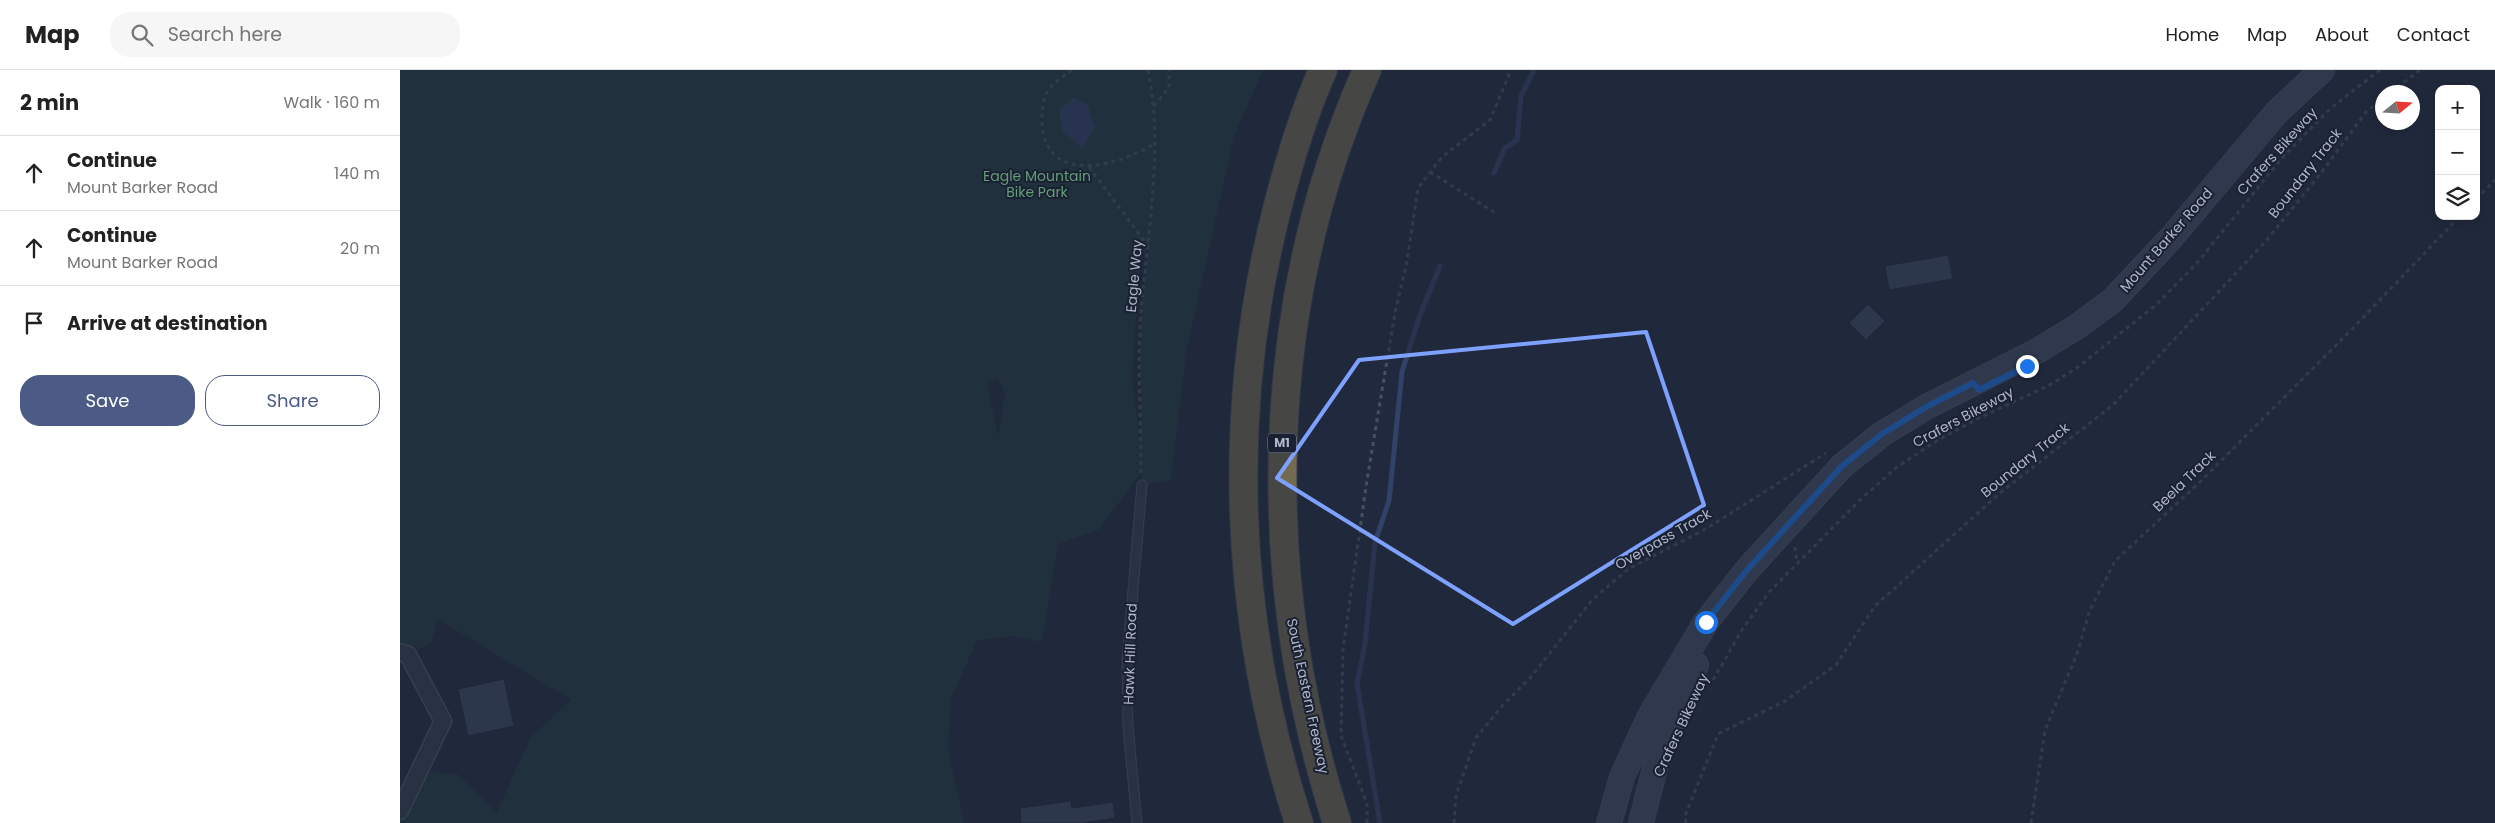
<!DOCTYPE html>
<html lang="en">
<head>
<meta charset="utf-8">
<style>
  body { margin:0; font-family:Poppins,sans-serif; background:#f6f6f6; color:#222 }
  .controls { position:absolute; right:15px; top:15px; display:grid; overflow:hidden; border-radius:10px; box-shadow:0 2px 12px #0003 }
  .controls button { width:45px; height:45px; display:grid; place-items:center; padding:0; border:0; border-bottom:1px solid #e0e0e0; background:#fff; color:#222; font:25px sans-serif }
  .compass { position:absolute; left:1975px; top:15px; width:45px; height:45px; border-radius:50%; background:#fff; box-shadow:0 2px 12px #0003; rotate:72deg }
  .stop { position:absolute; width:15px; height:15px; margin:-11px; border:4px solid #1a73e8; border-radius:50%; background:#fff }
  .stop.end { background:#1a73e8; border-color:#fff; box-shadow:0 1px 5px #0008 }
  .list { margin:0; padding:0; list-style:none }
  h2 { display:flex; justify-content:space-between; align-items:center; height:65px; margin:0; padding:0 20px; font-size:21px }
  h2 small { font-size:16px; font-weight:400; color:#767676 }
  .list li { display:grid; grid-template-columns:32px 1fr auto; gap:15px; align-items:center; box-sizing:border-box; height:75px; padding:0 20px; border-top:1px solid #e0e0e0 }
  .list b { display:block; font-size:19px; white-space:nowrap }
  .list p { margin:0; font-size:16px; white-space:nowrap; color:#767676 }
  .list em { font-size:16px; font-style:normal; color:#767676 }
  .actions { display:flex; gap:10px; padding:15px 20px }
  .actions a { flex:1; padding:11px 0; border:1px solid #4b5b85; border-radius:20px; text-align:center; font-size:18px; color:#4b5b85 }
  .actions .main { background:#4b5b85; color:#fff }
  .icon { flex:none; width:28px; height:28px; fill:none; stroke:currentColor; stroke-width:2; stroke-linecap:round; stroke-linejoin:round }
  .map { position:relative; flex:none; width:2095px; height:753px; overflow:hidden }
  header { display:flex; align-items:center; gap:30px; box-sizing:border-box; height:70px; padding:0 25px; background:#fff; border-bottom:1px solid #e0e0e0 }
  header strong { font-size:24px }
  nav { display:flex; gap:28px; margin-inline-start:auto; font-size:18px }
  .search { width:350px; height:45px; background:#f6f6f6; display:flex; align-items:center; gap:12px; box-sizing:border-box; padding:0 18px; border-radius:20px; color:#767676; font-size:19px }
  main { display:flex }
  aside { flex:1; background:#fff }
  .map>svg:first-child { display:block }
</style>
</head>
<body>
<header>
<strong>Map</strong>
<div class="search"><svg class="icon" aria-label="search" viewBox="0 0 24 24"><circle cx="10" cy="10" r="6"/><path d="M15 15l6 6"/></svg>Search here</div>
<nav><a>Home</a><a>Map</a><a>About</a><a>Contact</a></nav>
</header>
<main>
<aside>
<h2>2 min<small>Walk · 160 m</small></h2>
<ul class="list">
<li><svg class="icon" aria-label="ahead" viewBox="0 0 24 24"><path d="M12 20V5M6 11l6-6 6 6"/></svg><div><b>Continue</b><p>Mount Barker Road</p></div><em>140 m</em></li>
<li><svg class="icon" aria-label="ahead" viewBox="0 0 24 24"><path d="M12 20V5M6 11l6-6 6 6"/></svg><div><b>Continue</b><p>Mount Barker Road</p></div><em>20 m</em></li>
<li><svg class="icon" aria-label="arrive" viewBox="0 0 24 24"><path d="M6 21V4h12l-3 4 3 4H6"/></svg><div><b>Arrive at destination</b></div></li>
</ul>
<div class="actions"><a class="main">Save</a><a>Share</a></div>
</aside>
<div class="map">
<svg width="2095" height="753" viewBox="0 0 2095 753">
  <rect width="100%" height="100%" fill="#20293d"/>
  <path fill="#22383e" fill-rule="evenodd" d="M0 0H863L834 66 786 283 771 410 742 415 741 403 699 459 658 474 642 572 612 566 577 570 551 629 548 679 564 753H0V742L20 701 57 704 97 742 131 667 171 630 38 549 31 572 8 585 0 582ZM748 178 740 258 741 377 732 308 738 215 741 188ZM598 308 605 323 598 366 587 312Z"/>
  <polygon fill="#324266" points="674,28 687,34 695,57 683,78 663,62 659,39"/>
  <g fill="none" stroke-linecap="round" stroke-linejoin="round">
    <g stroke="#324266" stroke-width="5">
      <polyline points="1094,103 1105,78 1117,70 1121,26 1134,0"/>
      <polyline points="980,753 957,614 965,574 975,472 989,431 1002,302 1020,245 1040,196"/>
    </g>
  </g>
  <g fill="#3c475d" stroke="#1c2334">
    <polygon points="1548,185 1553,209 1489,220 1485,196"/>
    <polygon points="1468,234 1485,251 1466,270 1449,253"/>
    <polygon points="104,609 114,656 68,666 58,619"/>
    <polygon points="671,731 672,738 713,732 715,748 683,753 621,753 620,738"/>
  </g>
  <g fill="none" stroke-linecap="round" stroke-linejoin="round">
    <defs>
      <polyline id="service" points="737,753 728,657 727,590 742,415"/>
      <polyline id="minor" points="0,582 8,585 43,651 0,741"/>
      <g id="secondary">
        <polyline points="1209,753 1222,707 1250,646 1306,552 1347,500 1442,396 1482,364 1526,337 1639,280 1678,256 1713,230 1771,168 1877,42 1922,0"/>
        <polyline points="1241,753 1259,682 1296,595"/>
      </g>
      <g id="motorway">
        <path d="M899 753C834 552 825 344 877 139 889 92 903 44 923 0"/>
        <path d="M937 753C858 508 862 236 967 0"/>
      </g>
    </defs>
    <use href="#service" stroke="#4f5668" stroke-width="11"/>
    <use href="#minor" stroke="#4f5668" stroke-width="19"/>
    <use href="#secondary" stroke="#4f5668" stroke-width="26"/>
    <use href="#motorway" stroke="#3c4355" stroke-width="30"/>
    <g stroke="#40555b" stroke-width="3" stroke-dasharray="4 4" stroke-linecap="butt">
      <path d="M672 0C649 16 641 22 642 52 645 117 718 96 754 74"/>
      <polyline points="1991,22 2020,0"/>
      <polyline points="754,36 769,18 769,0"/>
      <polyline points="689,97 748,176"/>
      <polyline points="1030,102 1094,142"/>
      <polyline points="2076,129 2095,110"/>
      <path d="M741 403C741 355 738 306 740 258 745 176 765 81 748 0"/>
      <polyline points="1395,477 1397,493"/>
      <polyline points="1313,610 1342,560 1370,521 1460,430 1497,397 1538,370 1579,348 1648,316 1678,297 1756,235 1797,193 1882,88 1932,37 1980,0"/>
      <polyline points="967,753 967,734 941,665 943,579 967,410 995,243 1007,191 1018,118 1042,87 1090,50 1111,0"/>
      <polyline points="1054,753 1056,725 1076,668 1101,637 1130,608 1193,529 1228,499 1304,460 1426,383"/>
      <polyline points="1286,753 1285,746 1318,664 1385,631 1436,595 1475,536 1600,423 1713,335 1866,171 1921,103 1966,42 1982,29"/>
      <polyline points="1631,753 1645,660 1677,584 1690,540 1715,491 1800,412 1955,256 2060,146"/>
    </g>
    <use href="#service" stroke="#343c4d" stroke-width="9"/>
    <use href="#minor" stroke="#343c4d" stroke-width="16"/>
    <use href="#secondary" stroke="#424a60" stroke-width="24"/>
    <use href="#motorway" stroke="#746a50" stroke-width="28"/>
  </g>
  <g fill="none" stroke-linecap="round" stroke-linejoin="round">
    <polyline stroke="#1a73e8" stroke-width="6" points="1306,552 1347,500 1442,396 1482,364 1526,337 1573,313 1579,320 1627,296"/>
  </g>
  <path d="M0 0H2095V753H0ZM1246 262 1304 435 1113 554 877 408 959 290Z" fill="#20293d" fill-opacity=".55" fill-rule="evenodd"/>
  <path fill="none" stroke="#7ea1ff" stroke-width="4" stroke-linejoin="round" d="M1246 262 1304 435 1113 554 877 408 959 290Z"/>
  <g text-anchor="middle" stroke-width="4" stroke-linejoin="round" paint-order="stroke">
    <rect fill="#1a2132" stroke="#82899c" stroke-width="1" x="868" y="363.5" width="28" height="19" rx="4"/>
    <g font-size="12" font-weight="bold" fill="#afb6c9">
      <text x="882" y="377">M1</text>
    </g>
    <g font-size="14" fill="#afb6c9" stroke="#1a2132">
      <text transform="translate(1877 81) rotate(-48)" y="5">Crafers Bikeway</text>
      <text transform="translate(1905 103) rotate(-52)" y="5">Boundary Track</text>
      <text transform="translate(1766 170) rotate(-49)" y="5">Mount Barker Road</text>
      <text transform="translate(734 206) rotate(-85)" y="5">Eagle Way</text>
      <text transform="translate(1563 347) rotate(-28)" y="5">Crafers Bikeway</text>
      <text transform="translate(1625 390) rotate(-39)" y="5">Boundary Track</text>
      <text transform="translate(1784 411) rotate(-44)" y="5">Beela Track</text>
      <text transform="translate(1263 469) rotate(-30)" y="5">Overpass Track</text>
      <text transform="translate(730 584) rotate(-88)" y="5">Hawk Hill Road</text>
      <text transform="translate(908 626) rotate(78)" y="5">South Eastern Freeway</text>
      <text transform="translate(1281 655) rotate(-65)" y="5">Crafers Bikeway</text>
    </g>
    <g font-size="14" fill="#649c77" stroke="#1a2132">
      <text x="637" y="111">Eagle Mountain<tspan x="637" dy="16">Bike Park</tspan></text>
    </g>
  </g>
</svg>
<div class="controls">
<button>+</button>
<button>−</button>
<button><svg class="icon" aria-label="layers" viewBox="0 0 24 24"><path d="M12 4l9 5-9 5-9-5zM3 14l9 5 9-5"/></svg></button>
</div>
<svg class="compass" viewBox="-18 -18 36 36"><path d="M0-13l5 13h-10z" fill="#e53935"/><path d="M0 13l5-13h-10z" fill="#767676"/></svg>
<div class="stop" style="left:1306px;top:552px"></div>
<div class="stop end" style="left:1627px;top:296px"></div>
</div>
</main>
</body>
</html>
